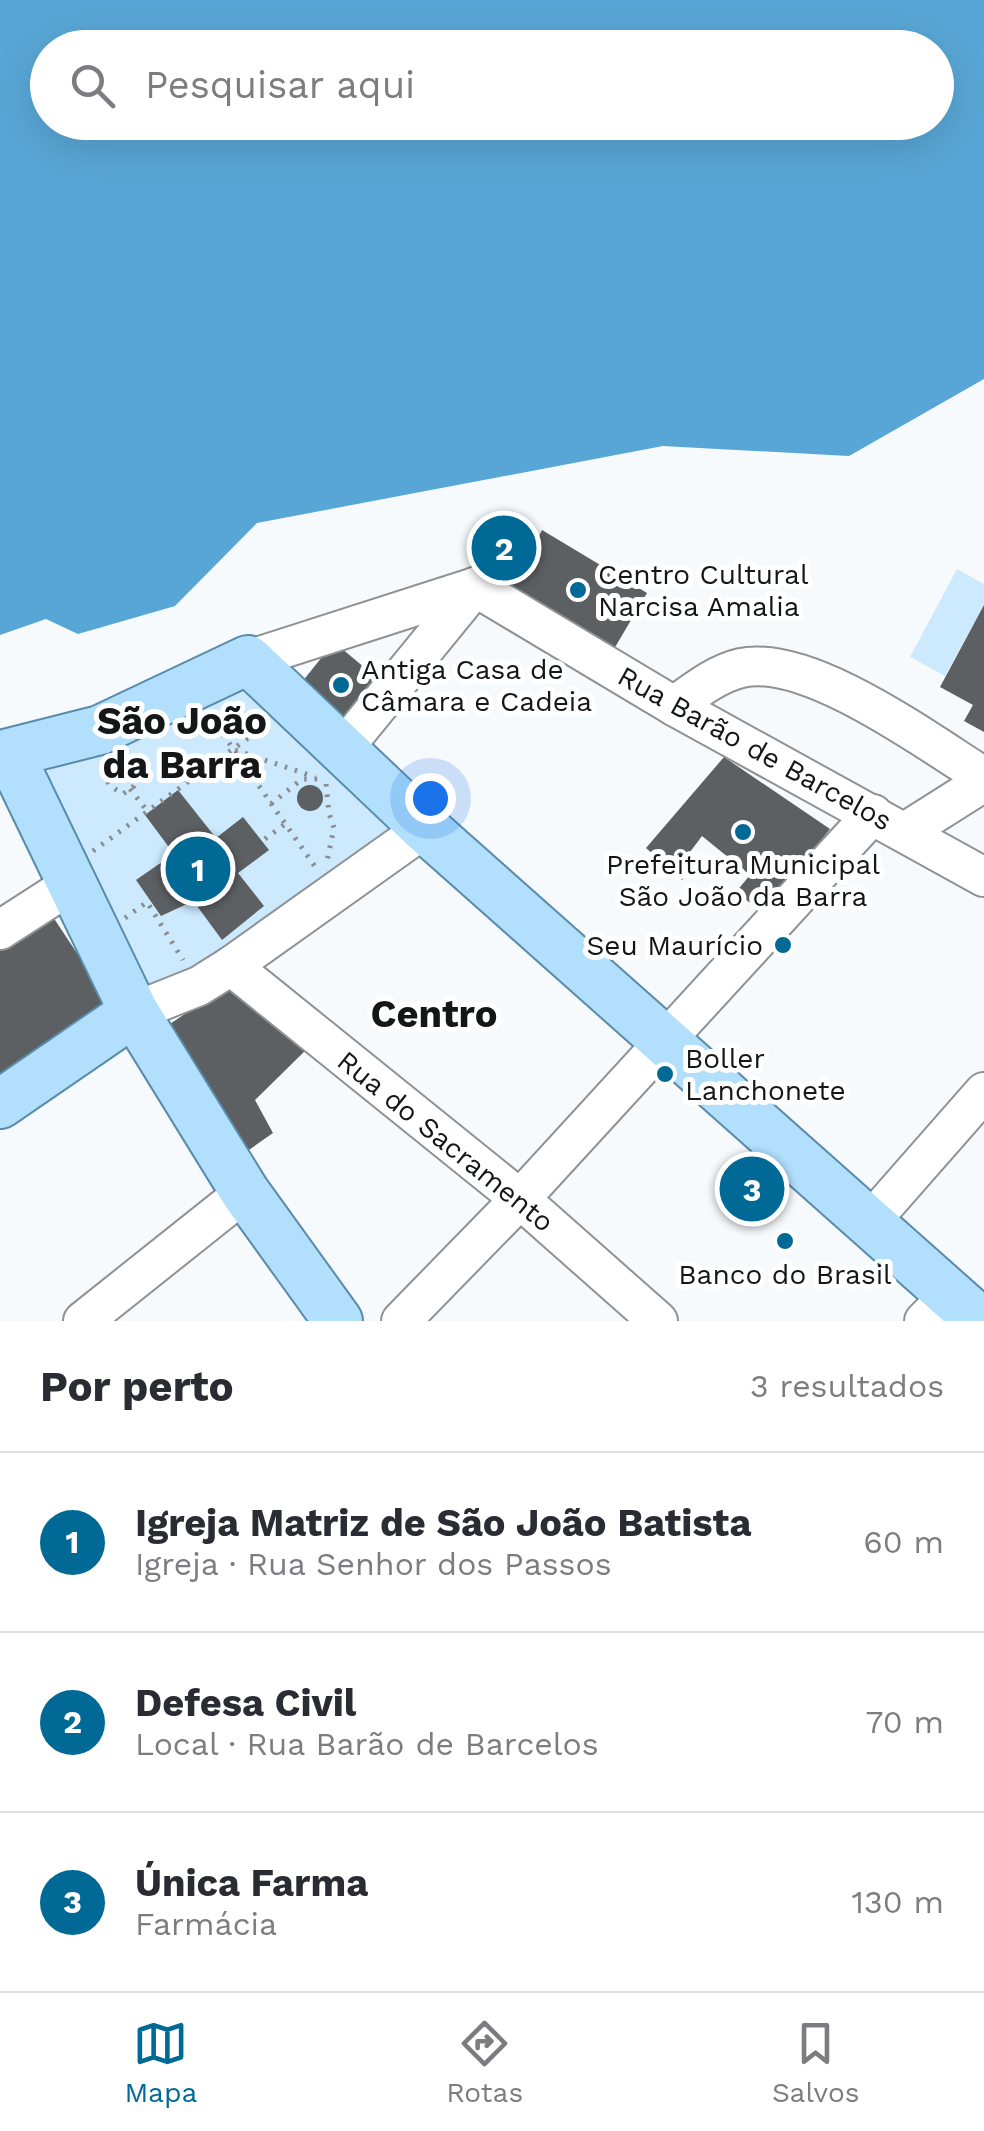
<!DOCTYPE html>
<html lang="pt">
<head>
<meta charset="utf-8">
<style>
  body { margin:0; font-family:"Work Sans",sans-serif; background:#f7f7f7; color:#2b2b33 }
  .you { position:absolute; left:430px; top:798px; width:35px; height:35px; margin:-25px; border:8px solid #fff; border-radius:50%; background:#1a73e8; box-shadow:0 0 0 15px #1a73e833 }
  .badge { display:grid; place-items:center; width:65px; height:65px; border-radius:50%; background:#006996; color:#fff; font-size:32px; font-weight:700 }
  .pin { position:absolute; translate:-50% -50%; border:5px solid #fff; box-shadow:0 2px 10px #0006 }
  .list { margin:0; padding:0; list-style:none }
  h2 { display:flex; justify-content:space-between; align-items:center; height:130px; margin:0; padding:0 40px; font-size:42px }
  h2 small { font-size:32px; font-weight:400; color:#7c7c81 }
  .list li { display:grid; grid-template-columns:65px 1fr auto; gap:30px; align-items:center; box-sizing:border-box; height:180px; padding:0 40px; border-top:2px solid #e1e1e2 }
  .list b { display:block; font-size:38px; white-space:nowrap }
  .list p { margin:0; font-size:32px; white-space:nowrap; color:#7c7c81 }
  .list em { font-size:32px; font-style:normal; color:#7c7c81 }
  .icon { flex:none; width:55px; height:55px; fill:none; stroke:currentColor; stroke-width:2; stroke-linecap:round; stroke-linejoin:round }
  .map { position:relative; flex:none; width:984px; height:1321px; overflow:hidden }
  .search { position:absolute; background:#fff; box-shadow:0 10px 40px #0002; left:30px; right:30px; top:30px; height:110px; display:flex; align-items:center; gap:25px; box-sizing:border-box; padding:0 35px; border-radius:55px; color:#7c7c81; font-size:38px }
  .sheet { height:670px; background:#fff }
  nav { display:flex; justify-content:space-around; align-items:center; box-sizing:border-box; height:140px; border-top:2px solid #e1e1e2; background:#fff; font-size:28px; color:#7c7c81 }
  nav a { display:grid; justify-items:center; gap:5px }
  nav .on { color:#006996 }
  .map>svg:first-child { display:block }
</style>
</head>
<body>
<div class="map">
<svg width="984" height="1321" viewBox="0 0 984 1321">
  <rect width="100%" height="100%" fill="#f7fafc"/>
  <g fill="#cce9fd">
    <polygon points="957,569 984,584 984,605 945,676 910,657"/>
    <polygon points="243,688 399,829 161,1002 129,963 37,781 59,761"/>
  </g>
  <path fill="#58a6d5" fill-rule="evenodd" d="M0 0H984V379L849 456 663 446 257 523 175 606 78 634 46 619 0 635ZM48 48H936V122H48Z"/>
  <g fill="#5d6062">
    <polygon points="518,524 538,538 542,530 647,593 614,649 470,559 493,525 509,537"/>
    <polygon points="984,605 984,732 964,721 973,705 940,687"/>
    <polygon points="334,642 384,684 347,728 298,687"/>
    <polygon points="724,757 830,829 763,913 736,892 750,875 702,836 690,852 699,859 682,880 646,848"/>
    <circle cx="310" cy="798" r="13"/>
    <polygon points="178,790 216,838 243,817 269,850 238,873 264,906 222,940 197,906 187,904 161,916 136,880 159,864 177,858 145,815"/>
    <polygon points="53,917 108,1000 105,1018 0,1092 0,930"/>
    <polygon points="228,985 309,1047 255,1100 273,1133 236,1159 155,1034"/>
  </g>
  <g fill="none" stroke-linecap="round" stroke-linejoin="round">
    <defs>
      <g id="minor">
        <polyline points="475,587 674,706 984,877"/>
        <polyline points="248,660 475,587"/>
        <path d="M674 706C695 691 716 674 741 668 808 653 928 742 984 777"/>
        <polyline points="342,750 475,587"/>
        <polyline points="905,832 984,782"/>
        <polyline points="0,930 73,883"/>
        <polyline points="231,966 520,1199 658,1321"/>
        <polyline points="134,1012 199,986 231,966 425,828"/>
        <polyline points="869,1223 984,1092"/>
        <polyline points="83,1321 245,1192"/>
        <polyline points="401,1321 520,1199 873,814"/>
        <polyline points="924,1321 951,1294"/>
      </g>
      <g id="major">
        <polyline points="0,1104 134,1012"/>
        <polyline points="338,1321 245,1192 134,1012 9,753 100,730 248,660 425,828 980,1321"/>
      </g>
    </defs>
    <use href="#minor" stroke="#8f9294" stroke-width="42"/>
    <use href="#major" stroke="#598bab" stroke-width="52"/>
    <g stroke="#898b8d" stroke-width="5" stroke-dasharray="2.5 8" stroke-linecap="butt">
      <polyline points="211,717 316,868"/>
      <polyline points="235,750 315,777"/>
      <polyline points="108,763 103,772 110,786 123,794 134,786 137,772 124,757"/>
      <polyline points="326,784 329,813 334,828 327,861"/>
      <polyline points="130,789 148,812"/>
      <polyline points="271,804 302,779 320,779"/>
      <polyline points="265,839 285,824"/>
      <polyline points="93,851 266,725"/>
      <polyline points="125,918 147,902 183,960"/>
    </g>
    <use href="#minor" stroke="#fff" stroke-width="38"/>
    <use href="#major" stroke="#b1dffc" stroke-width="48"/>
  </g>
  <g fill="#006996" stroke="#fff" stroke-width="4">
    <circle cx="578" cy="590" r="10"/>
    <circle cx="341" cy="685" r="10"/>
    <circle cx="743" cy="832" r="10"/>
    <circle cx="783" cy="945" r="10"/>
    <circle cx="665" cy="1074" r="10"/>
    <circle cx="785" cy="1241" r="10"/>
  </g>
  <g text-anchor="middle" stroke-width="10" stroke-linejoin="round" paint-order="stroke">
    <g font-size="28" fill="#151617" stroke="#fff" text-anchor="start">
      <text x="598" y="584">Centro Cultural<tspan x="598" dy="32">Narcisa Amalia</tspan></text>
      <text x="361" y="679">Antiga Casa de<tspan x="361" dy="32">Câmara e Cadeia</tspan></text>
      <text x="743" y="874" text-anchor="middle">Prefeitura Municipal<tspan x="743" dy="32">São João da Barra</tspan></text>
      <text x="763" y="955" text-anchor="end">Seu Maurício</text>
      <text x="685" y="1068">Boller<tspan x="685" dy="32">Lanchonete</tspan></text>
      <text x="785" y="1284" text-anchor="middle">Banco do Brasil</text>
    </g>
    <g font-size="28" fill="#151617" stroke="#fff">
      <text transform="translate(755 748) rotate(29)" y="10">Rua Barão de Barcelos</text>
      <text transform="translate(446 1141) rotate(39)" y="10">Rua do Sacramento</text>
    </g>
    <g font-size="38" font-weight="bold" fill="#151617" stroke="#fff">
      <text x="182" y="734">São João<tspan x="182" dy="44">da Barra</tspan></text>
      <text x="434" y="1027">Centro</text>
    </g>
  </g>
</svg>
<div class="you"></div>
<div class="pin badge" style="left:198px;top:869px">1</div>
<div class="pin badge" style="left:504px;top:548px">2</div>
<div class="pin badge" style="left:752px;top:1189px">3</div>
<div class="search"><svg class="icon" aria-label="search" viewBox="0 0 24 24"><circle cx="10" cy="10" r="6"/><path d="M15 15l6 6"/></svg>Pesquisar aqui</div>
</div>
<section class="sheet">
<h2>Por perto<small>3 resultados</small></h2>
<ul class="list">
<li><span class="badge">1</span><div><b>Igreja Matriz de São João Batista</b><p>Igreja · Rua Senhor dos Passos</p></div><em>60 m</em></li>
<li><span class="badge">2</span><div><b>Defesa Civil</b><p>Local · Rua Barão de Barcelos</p></div><em>70 m</em></li>
<li><span class="badge">3</span><div><b>Única Farma</b><p>Farmácia</p></div><em>130 m</em></li>
</ul>
</section>
<nav>
<a class="on"><svg class="icon" aria-label="map" viewBox="0 0 24 24"><path d="M3 6l6-2 6 2 6-2v14l-6 2-6-2-6 2zM9 4v14M15 6v14"/></svg>Mapa</a>
<a><svg class="icon" aria-label="directions" viewBox="0 0 24 24"><path d="M12 3l9 9-9 9-9-9zM9 14v-3h6M13 9l2 2-2 2"/></svg>Rotas</a>
<a><svg class="icon" aria-label="saved" viewBox="0 0 24 24"><path d="M7 4h10v16l-5-4-5 4z"/></svg>Salvos</a>
</nav>
</body>
</html>
